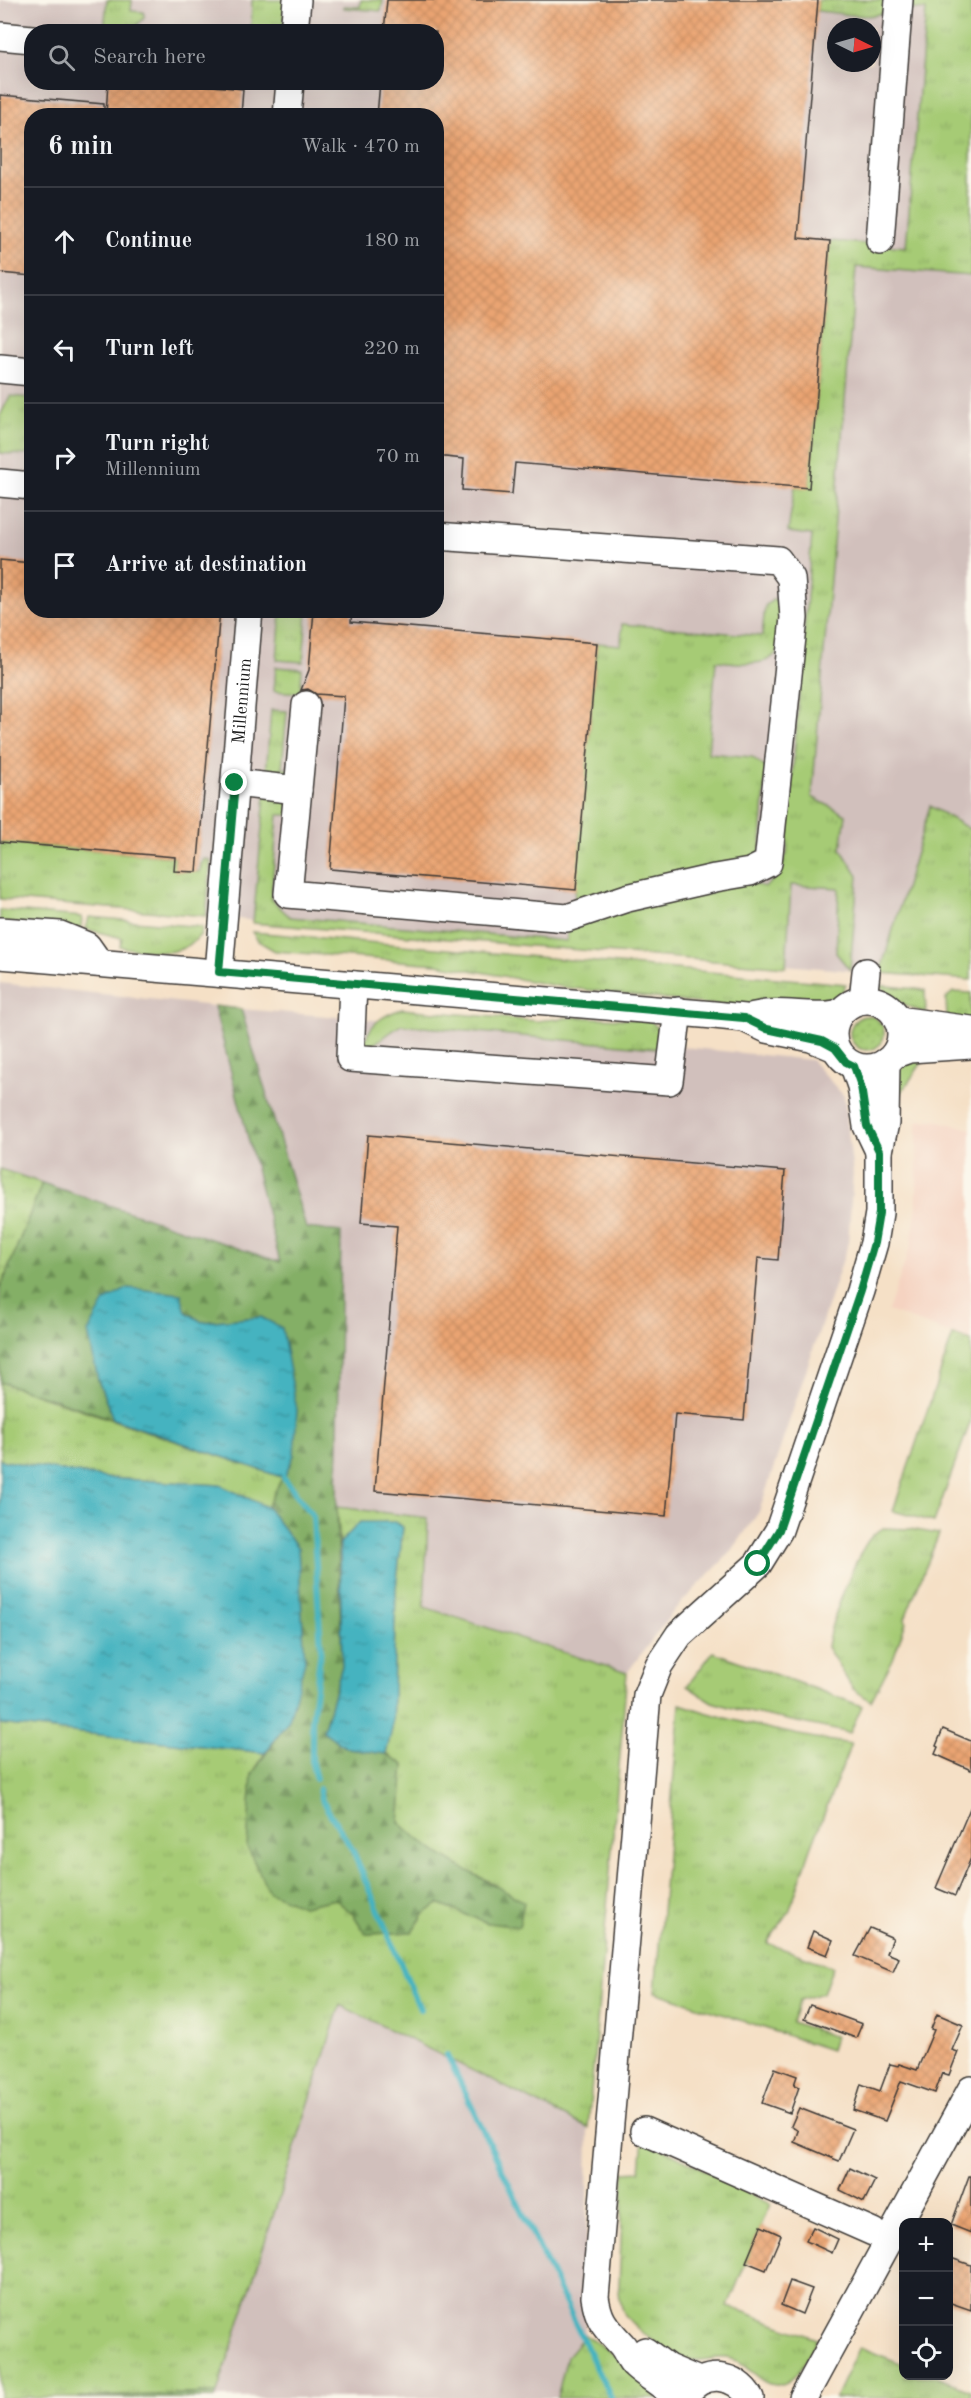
<!DOCTYPE html>
<html lang="en">
<head>
<meta charset="utf-8">
<style>
  body { margin:0; font-family:"Old Standard TT",serif; background:#20242c; color:#f1f3f6 }
  .controls { position:absolute; right:18px; bottom:18px; display:grid; overflow:hidden; border-radius:12px; box-shadow:0 6px 24px #0002 }
  .controls button { width:54px; height:54px; display:grid; place-items:center; padding:0; border:0; border-bottom:2px solid #363941; background:#171b24; color:#f1f3f6; font:30px sans-serif }
  .compass { position:absolute; left:827px; top:18px; width:54px; height:54px; border-radius:50%; background:#171b24; box-shadow:0 6px 24px #0002; rotate:95deg }
  .stop { position:absolute; width:18px; height:18px; margin:-14px; border:4px solid #0b8043; border-radius:50%; background:#fff }
  .stop.end { background:#0b8043; border-color:#fff; box-shadow:0 2px 6px #0008 }
  .list { margin:0; padding:0; list-style:none }
  h2 { display:flex; justify-content:space-between; align-items:center; height:78px; margin:0; padding:0 24px; font-size:26px }
  h2 small { font-size:20px; font-weight:400; color:#9ea1a6 }
  .list li { display:grid; grid-template-columns:39px 1fr auto; gap:18px; align-items:center; box-sizing:border-box; height:108px; padding:0 24px; border-top:2px solid #363941 }
  .list b { display:block; font-size:22px; white-space:nowrap }
  .list p { margin:0; font-size:20px; white-space:nowrap; color:#9ea1a6 }
  .list em { font-size:20px; font-style:normal; color:#9ea1a6 }
  .icon { flex:none; width:33px; height:33px; fill:none; stroke:currentColor; stroke-width:2; stroke-linecap:round; stroke-linejoin:round }
  .map { position:relative; flex:none; width:971px; height:2398px; overflow:hidden }
  .search { position:absolute; background:#171b24; box-shadow:0 6px 24px #0002; left:24px; top:24px; width:420px; height:66px; display:flex; align-items:center; gap:15px; box-sizing:border-box; padding:0 21px; border-radius:24px; color:#9ea1a6; font-size:22px }
  .panel { position:absolute; background:#171b24; box-shadow:0 6px 24px #0002; left:24px; top:108px; width:420px; height:510px; border-radius:24px }
  .map>svg:first-child { display:block }
</style>
</head>
<body>
<div class="map">
<svg width="971" height="2398" viewBox="0 0 971 2398">
  <defs>
    <pattern id="grass-tufts" width="24" height="20" patternUnits="userSpaceOnUse" patternTransform="scale(1.5)"><rect width="24" height="20" fill="#a6cb75"/><path d="M3 7l-1-3M5 7V3M7 7l1-3M15 17l-1-3M17 17v-4M19 17l1-3" fill="none" stroke="#8eae65"/></pattern>
    <pattern id="forest-firs" width="22" height="20" patternUnits="userSpaceOnUse" patternTransform="scale(1.5)"><rect width="22" height="20" fill="#84af66"/><path d="M5 1l3.5 6h-7zM16 11l3.5 6h-7z" fill="#6b8e53"/></pattern>
    <pattern id="park-dots" width="8" height="8" patternUnits="userSpaceOnUse" patternTransform="scale(1.5)"><rect width="8" height="8" fill="#a6cb75"/><path d="M2 2h.1M6 6h.1" fill="none" stroke="#8eae65" stroke-width="1.8" stroke-linecap="round"/></pattern>
    <pattern id="water-ripples" width="26" height="14" patternUnits="userSpaceOnUse" patternTransform="scale(1.5)"><rect width="26" height="14" fill="#45b3c0"/><path d="M2 4q2-2 4 0t4 0M15 11q2-2 4 0t4 0" fill="none" stroke="#39919b"/></pattern>
    <pattern id="building-cross-hatch" width="8" height="8" patternUnits="userSpaceOnUse" patternTransform="scale(1.5)"><rect width="8" height="8" fill="#eaa472"/><path d="M0 0l8 8M0 8l8-8" fill="none" stroke="#c88d62"/></pattern>
  </defs>
  <rect width="100%" height="100%" fill="#fbf7ec"/>
  <filter id="ink" filterUnits="userSpaceOnUse"><feTurbulence type="fractalNoise" baseFrequency=".0167" numOctaves="2"/><feDisplacementMap in="SourceGraphic" scale="12" xChannelSelector="R" yChannelSelector="G"/><feConvolveMatrix kernelMatrix="1 2 1 2 8 2 1 2 1" color-interpolation-filters="sRGB"/></filter>
  <filter id="wash" filterUnits="userSpaceOnUse"><feTurbulence type="fractalNoise" baseFrequency=".008" numOctaves="4" result="noise"/><feDisplacementMap in="SourceGraphic" scale="24" xChannelSelector="R" yChannelSelector="G"/><feGaussianBlur stdDeviation="1.35" result="paint"/><feColorMatrix in="noise" values="0 0 0 0 0 0 0 0 0 0 0 0 0 0 0 0 0 1.4 0 .05"/><feComposite in="paint" operator="in"/></filter>
  <g filter="url(#wash)">
    <rect width="100%" height="100%" fill="#f5e0c6"/>
    <polygon fill="#f5d3c1" points="935,1120 971,1129 971,1341 888,1311 911,1245 917,1206 917,1121"/>
    <g fill="#d1c0bc" fill-rule="evenodd">
      <path d="M0 0H959L971 260V830L930 807 880 973 0 899ZM836 27H872V63H836ZM32 32H436V82H32ZM32 116H436V610H32Z"/>
      <polygon points="0,983 214,1006 280,1262 0,1169"/>
      <polygon points="241,1009 606,1039 811,1060 844,1096 853,1174 848,1244 759,1512 731,1552 675,1609 627,1673 424,1606 427,1519 337,1507 341,1232 306,1228"/>
      <polygon points="340,2005 588,2128 585,2335 567,2356 557,2398 214,2398"/>
    </g>
    <g fill="url(#grass-tufts)" stroke="#617448" stroke-width="1.5">
      <path d="M107 0H132L131 11 144 12V18C131 34 124 32 104 31Z"/>
      <polygon points="252,0 285,0 283,31 251,32"/>
      <polygon points="361,0 383,0 381,11 344,8 344,6 360,7"/>
      <path d="M818 0H891C889 6 886 12 879 14 865 19 834 12 817 11Z"/>
      <polygon points="913,0 971,0 971,276 856,267 812,797 846,815 841,849 858,876 850,970 836,953 839,888 791,885 786,967 253,923 265,796 287,798 292,815 278,815 271,899 290,917 567,941 568,925 745,882 765,887 772,881 787,854 791,793 812,535 788,532 795,486 809,487 830,241 906,247 926,10 911,9"/>
      <polygon points="10,396 31,398 31,452 25,455 0,453 0,416"/>
      <path d="M774 599 782 604C781 616 784 635 780 646 772 671 735 662 716 661L708 753 752 757 766 768 760 858 574 906 597 643 621 645 622 624 762 636 765 606Z"/>
      <polygon points="281,611 307,611 303,662 277,660"/>
      <polygon points="276,667 302,669 300,693 274,691"/>
      <polygon points="271,710 287,711 282,768 297,769 296,775 266,774"/>
      <polygon points="930,806 971,830 971,980 880,973"/>
      <polygon points="0,842 175,857 175,871 200,872 201,863 204,859 211,860 206,916 0,899"/>
      <polygon points="0,910 82,917 81,929 0,922"/>
      <path d="M89 917 202 927 201 934C180 960 155 951 125 948L120 946 122 938 86 929Z"/>
      <polygon points="252,932 846,984 840,996 825,1005 808,1009 704,1004 562,987 437,964 275,951 258,941"/>
      <polygon points="878,985 925,990 926,1014 904,1004"/>
      <polygon points="953,992 971,993 971,1022 947,1019 946,998"/>
      <path d="M402 1009 537 1021 575 1017 650 1020 664 1035 665 1049 401 1025 371 1046H364C368 1024 383 1015 402 1009Z"/>
      <polygon points="927,1055 899,1096 896,1075 905,1064"/>
      <polygon points="0,1169 42,1183 0,1290"/>
      <polygon points="953,1335 971,1341 971,1420 934,1522 893,1511"/>
      <polygon points="0,1382 284,1478 267,1507 220,1485 107,1478 0,1460"/>
      <path d="M337 1507 428 1518 424 1607 627 1673 588 2128 340 2005 217 2393 77 2398H0V1724L265 1753 252 1775 302 1906 335 1899 353 1914 367 1934 412 1932 424 1914 438 1904 488 1923 495 1884C459 1868 426 1849 399 1822L404 1765 386 1754 392 1728 396 1588 403 1528 360 1522 340 1543Z"/>
      <path d="M883 1528 910 1529 939 1534 905 1618 906 1622 893 1659 871 1701 853 1689 827 1647C830 1623 856 1554 871 1537 874 1533 879 1531 883 1528Z"/>
      <polygon points="713,1652 862,1706 850,1733 739,1710 712,1702 687,1686"/>
      <path d="M680 1704C736 1723 793 1735 851 1744L811 1848 789 1912 767 1943 833 1967 823 1993 800 2000 792 2022 835 2037 831 2050 655 1992Z"/>
      <path d="M643 2138 770 2204 728 2306 817 2339C808 2354 800 2379 782 2384 763 2390 752 2366 735 2360 720 2354 706 2362 690 2360 674 2358 632 2328 624 2313 620 2304 619 2296 619 2286L624 2172 640 2171Z"/>
      <polygon points="585,2335 646,2377 657,2398 557,2398 567,2356"/>
      <polygon points="859,2347 903,2364 904,2376 934,2376 971,2390 971,2398 835,2398"/>
    </g>
    <g fill="url(#forest-firs)" stroke="#506641" stroke-width="1.5">
      <path d="M214 1006 241 1009 306 1228 341 1232 337 1507 342 1666 323 1731 348 1749 386 1754 404 1765 399 1822C435 1858 481 1876 524 1902L519 1927 488 1923 438 1904 424 1914 412 1932 366 1934 353 1914 335 1899 302 1906 269 1892 247 1847 252 1774 289 1720 298 1548 267 1507 294 1455 261 1317 202 1322 186 1312 98 1380 113 1419 0 1382V1290L42 1183 280 1262Z"/>
      <polygon points="217,2393 215,2398 78,2398 80,2397"/>
    </g>
    <circle fill="url(#park-dots)" stroke="#617448" stroke-width="1.5" cx="867" cy="1033" r="17"/>
    <g fill="url(#water-ripples)" stroke="#30686e" stroke-width="1.5">
      <polygon points="128,1288 181,1294 186,1312 202,1322 261,1317 282,1328 297,1410 294,1455 284,1478 113,1419 98,1380 88,1332 105,1301"/>
      <polygon points="0,1460 107,1478 220,1485 267,1507 298,1548 305,1661 289,1720 265,1753 0,1724"/>
      <polygon points="360,1522 395,1522 403,1527 396,1588 392,1729 386,1754 348,1749 323,1731 342,1666 340,1543"/>
    </g>
    <g fill="none" stroke-linecap="round" stroke-linejoin="round">
      <g stroke="#45b3c0" stroke-width="6">
        <polyline points="284,1478 313,1516 321,1648 312,1720 312,1764 316,1779"/>
        <polyline points="319,1789 321,1799 352,1849 420,2009"/>
        <polyline points="447,2055 611,2398"/>
      </g>
    </g>
    <g id="blocks">
      <g fill="url(#building-cross-hatch)">
        <polygon points="387,0 818,0 798,238 830,241 809,488 515,463 512,494 462,490 464,459 436,456 436,116 377,116 380,82 436,82 436,32 384,32"/>
        <polygon points="108,82 172,82 243,89 241,116 106,116"/>
        <polygon points="0,95 104,104 104,116 32,116 32,276 0,273"/>
        <polygon points="0,560 32,563 32,610 220,610 197,872 174,871 175,857 0,842"/>
        <polygon points="314,610 352,610 351,622 597,643 576,890 330,869 344,696 316,694 308,689 301,690 309,670"/>
        <polygon points="368,1135 785,1171 778,1260 758,1258 744,1420 675,1414 666,1516 375,1491 397,1226 361,1223"/>
        <polygon points="943,1729 971,1741 971,1770 935,1754 938,1747 936,1746"/>
        <polygon points="971,1806 971,1858 955,1896 936,1888"/>
        <polygon points="870,1928 893,1938 887,1953 899,1958 893,1972 855,1956"/>
        <polygon points="813,1931 833,1940 827,1955 807,1947"/>
        <polygon points="810,2005 862,2024 856,2038 804,2019"/>
        <polygon points="937,2014 963,2025 952,2050 958,2052 949,2075 942,2073 935,2093 901,2081 885,2121 853,2110 861,2084 880,2091 890,2064 898,2066 899,2064 917,2070 934,2030 931,2029"/>
        <polygon points="775,2068 797,2076 794,2085 799,2087 790,2113 762,2103"/>
        <polygon points="799,2108 853,2129 839,2161 794,2142 798,2131 791,2126"/>
        <polygon points="850,2168 875,2180 864,2202 840,2190"/>
        <polygon points="969,2176 971,2176 971,2233 951,2225"/>
        <polygon points="761,2226 781,2235 766,2270 746,2262"/>
        <polygon points="813,2227 838,2239 832,2253 806,2241"/>
        <polygon points="948,2257 971,2265 971,2310 948,2302"/>
        <polygon points="790,2281 812,2289 802,2314 781,2305"/>
      </g>
    </g>
  </g>
  <g filter="url(#ink)">
    <use href="#blocks" fill-opacity="0" stroke="#3d3936" stroke-width="1.5"/>
    <g fill="none" stroke-linecap="round" stroke-linejoin="round">
      <defs>
        <g id="minor">
          <polyline points="294,32 297,0"/>
          <polyline points="0,36 32,39"/>
          <polyline points="287,116 290,82"/>
          <polyline points="880,241 899,0"/>
          <polyline points="0,369 32,372"/>
          <polyline points="0,483 32,486"/>
          <polyline points="306,705 288,894 567,918 627,898 715,878 750,872 768,863 794,618 791,578 778,560 436,536"/>
          <polyline points="235,783 298,790"/>
          <polyline points="0,931 60,935 87,946 99,963"/>
          <polyline points="0,955 714,1015 744,1018 767,1029 811,1038 835,1048"/>
          <path id="s1" d="M219 972 249 610"/>
          <polyline points="353,985 350,1058 669,1081 678,1011"/>
          <circle cx="867" cy="1034" r="34"/>
          <polyline points="863,1000 866,972"/>
          <path d="M754 1016C783 1009 812 1020 840 1013"/>
          <polyline points="897,1020 971,1030"/>
          <polyline points="895,1054 909,1049 971,1045"/>
          <polyline points="854,1066 861,1086 867,1126 879,1151"/>
          <polyline points="644,2131 873,2232"/>
          <polyline points="645,2351 668,2368 699,2381"/>
          <path d="M687 2393C704 2370 736 2373 750 2398"/>
          <path d="M676 2398C664 2384 648 2377 635 2365 629 2360 627 2351 622 2345 606 2327 599 2323 595 2297L647 1695 659 1665 679 1635 758 1564 779 1530 860 1291 874 1243 879 1213V1151L885 1123 886 1062"/>
          <polyline points="803,2398 971,2090"/>
        </g>
      </defs>
      <use href="#minor" stroke="#3d3936" stroke-width="30"/>
      <use href="#minor" stroke="#fff" stroke-width="27"/>
    </g>
  </g>
  <g fill="none" stroke-linecap="round" stroke-linejoin="round" filter="url(#ink)">
    <polyline stroke="#0b8043" stroke-width="8" points="235,783 219,972 744,1018 767,1029 822,1041 835,1048 846,1062 854,1066 861,1086 867,1126 879,1151 879,1213 874,1243 860,1291 779,1530 758,1564"/>
  </g>
  <g text-anchor="middle" stroke-width="6" stroke-linejoin="round" paint-order="stroke">
    <g font-size="18" fill="#1c1c1c" stroke="#fbf7ec">
      <text dy="6" stroke="none"><textPath href="#s1" startOffset="272">Millennium</textPath></text>
    </g>
  </g>
</svg>
<div class="controls">
<button>+</button>
<button>−</button>
<button><svg class="icon" aria-label="locate" viewBox="0 0 24 24"><circle cx="12" cy="12" r="6"/><path d="M12 2v4M12 18v4M2 12h4M18 12h4"/></svg></button>
</div>
<svg class="compass" viewBox="-18 -18 36 36"><path d="M0-13l5 13h-10z" fill="#e53935"/><path d="M0 13l5-13h-10z" fill="#9ea1a6"/></svg>
<div class="stop" style="left:758px;top:1564px"></div>
<div class="stop end" style="left:235px;top:783px"></div>
<div class="search"><svg class="icon" aria-label="search" viewBox="0 0 24 24"><circle cx="10" cy="10" r="6"/><path d="M15 15l6 6"/></svg>Search here</div>
<section class="panel">
<h2>6 min<small>Walk · 470 m</small></h2>
<ul class="list">
<li><svg class="icon" aria-label="ahead" viewBox="0 0 24 24"><path d="M12 20V5M6 11l6-6 6 6"/></svg><div><b>Continue</b></div><em>180 m</em></li>
<li><svg class="icon" aria-label="left" viewBox="0 0 24 24"><path d="M17 20v-9H6M10 6l-5 5 5 5"/></svg><div><b>Turn left</b></div><em>220 m</em></li>
<li><svg class="icon" aria-label="right" viewBox="0 0 24 24"><path d="M7 20v-9h11M14 6l5 5-5 5"/></svg><div><b>Turn right</b><p>Millennium</p></div><em>70 m</em></li>
<li><svg class="icon" aria-label="arrive" viewBox="0 0 24 24"><path d="M6 21V4h12l-3 4 3 4H6"/></svg><div><b>Arrive at destination</b></div></li>
</ul>
</section>
</div>
</body>
</html>
